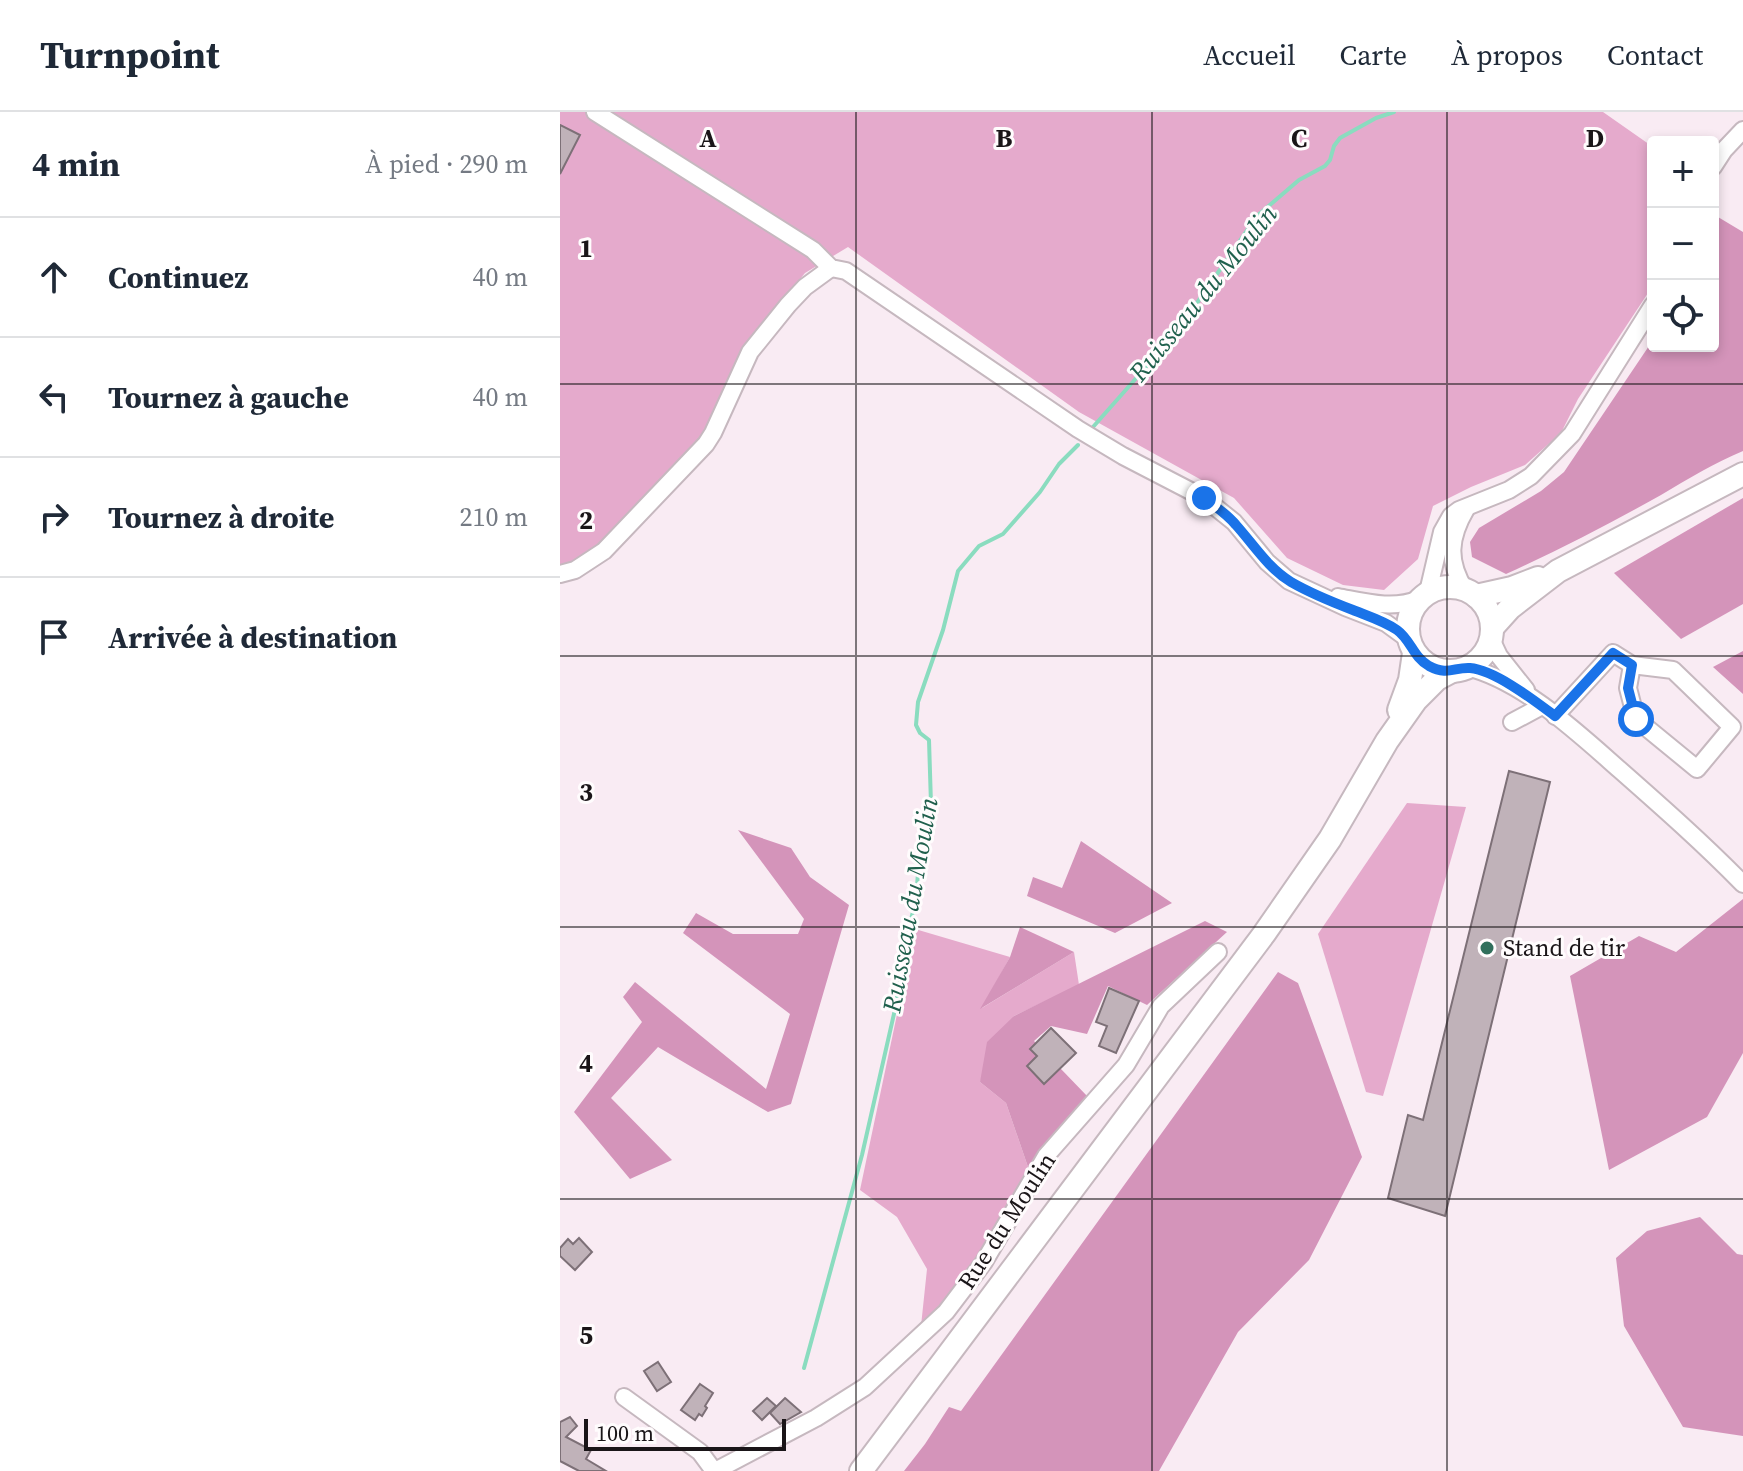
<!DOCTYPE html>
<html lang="fr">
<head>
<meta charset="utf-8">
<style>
  body { margin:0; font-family:"Source Serif 4",serif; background:#f2f2f3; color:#1f2937 }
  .controls { position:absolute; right:24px; top:24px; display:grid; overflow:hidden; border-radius:8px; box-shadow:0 4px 12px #0003 }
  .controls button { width:72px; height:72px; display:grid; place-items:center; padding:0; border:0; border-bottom:2px solid #e0e1e3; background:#fff; color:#1f2937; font:40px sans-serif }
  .scale { position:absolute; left:24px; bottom:20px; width:202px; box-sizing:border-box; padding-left:8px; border:4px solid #1a1518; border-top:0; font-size:22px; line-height:28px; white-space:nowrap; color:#1a1518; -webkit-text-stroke:6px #fffcfd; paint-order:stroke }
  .stop { position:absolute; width:24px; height:24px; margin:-18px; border:6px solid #1a73e8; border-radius:50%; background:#fff }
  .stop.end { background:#1a73e8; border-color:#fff; box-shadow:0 2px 8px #0008 }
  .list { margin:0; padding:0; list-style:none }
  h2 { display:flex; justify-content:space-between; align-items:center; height:104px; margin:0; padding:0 32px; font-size:34px }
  h2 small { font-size:26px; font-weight:400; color:#747a83 }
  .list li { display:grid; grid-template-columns:52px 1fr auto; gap:24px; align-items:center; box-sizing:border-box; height:120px; padding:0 32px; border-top:2px solid #e0e1e3 }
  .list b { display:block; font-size:30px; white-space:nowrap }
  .list em { font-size:26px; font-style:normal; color:#747a83 }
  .icon { flex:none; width:44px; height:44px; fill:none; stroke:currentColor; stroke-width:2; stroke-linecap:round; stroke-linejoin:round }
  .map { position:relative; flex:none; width:1183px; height:1359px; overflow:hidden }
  header { display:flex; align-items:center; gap:48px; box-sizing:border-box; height:112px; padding:0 40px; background:#fff; border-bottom:2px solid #e0e1e3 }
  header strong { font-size:38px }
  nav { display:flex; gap:44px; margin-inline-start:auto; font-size:28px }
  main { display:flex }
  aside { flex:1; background:#fff }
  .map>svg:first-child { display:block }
</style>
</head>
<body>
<header>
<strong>Turnpoint</strong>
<nav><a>Accueil</a><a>Carte</a><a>À propos</a><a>Contact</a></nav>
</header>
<main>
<aside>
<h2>4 min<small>À pied · 290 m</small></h2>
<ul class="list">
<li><svg class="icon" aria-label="ahead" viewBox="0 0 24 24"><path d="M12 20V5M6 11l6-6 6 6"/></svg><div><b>Continuez</b></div><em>40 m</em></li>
<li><svg class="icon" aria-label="left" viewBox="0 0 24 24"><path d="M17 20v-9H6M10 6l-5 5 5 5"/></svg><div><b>Tournez à gauche</b></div><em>40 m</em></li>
<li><svg class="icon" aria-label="right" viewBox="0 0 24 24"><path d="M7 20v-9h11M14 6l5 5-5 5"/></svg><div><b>Tournez à droite</b></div><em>210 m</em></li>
<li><svg class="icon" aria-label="arrive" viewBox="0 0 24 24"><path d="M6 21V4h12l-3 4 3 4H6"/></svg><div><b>Arrivée à destination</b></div></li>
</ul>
</aside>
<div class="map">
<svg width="1183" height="1359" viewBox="0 0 1183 1359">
  <rect width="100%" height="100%" fill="#f9ebf3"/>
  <g fill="#e5aacc">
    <polygon points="0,0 1043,0 1093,35 1093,169 1088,181 1018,287 1001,321 965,353 911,375 873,394 858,447 824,478 783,473 727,446 674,386 519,300 288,135 245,161 190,227 137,332 53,422 5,456 0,457"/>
    <polygon points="847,691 906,695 823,984 806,980 758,822"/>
    <polygon points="355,817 450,845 422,896 514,840 519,873 454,904 420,970 446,991 468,1055 423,1140 390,1183 361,1214 367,1157 337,1105 300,1078"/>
  </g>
  <g fill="#d494ba">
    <path d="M1153 102 1183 120V339C1154 351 1128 367 1101 383 1051 411 999 438 946 462L912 445 910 430 919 416 981 379 1004 360 1093 228V234H1153Z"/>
    <polygon points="1183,386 1183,492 1121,527 1054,461"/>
    <polygon points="1183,539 1183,582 1153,555"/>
    <polygon points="178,718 231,736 250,765 289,793 231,992 208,1000 98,935 51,986 112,1048 70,1067 14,1000 82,910 63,885 75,870 206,977 230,902 123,821 136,801 173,822 238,822 244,807"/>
    <polygon points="521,729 612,791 555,821 467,784 473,765 502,776"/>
    <polygon points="1183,787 1183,941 1147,1005 1049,1058 1010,864 1079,824 1116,840"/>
    <polygon points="645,809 667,820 587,893 548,874 527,922 491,914 474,929 528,985 468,1055 446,991 420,970 427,930 454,904"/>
    <polygon points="460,815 514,840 420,897 450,845"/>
    <polygon points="718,860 738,871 802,1045 749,1148 678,1220 599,1359 344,1359 365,1332 389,1295 401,1299"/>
    <polygon points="1140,1105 1177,1142 1183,1143 1183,1324 1123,1315 1064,1214 1056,1146 1087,1119"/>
  </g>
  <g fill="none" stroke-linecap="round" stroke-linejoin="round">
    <g stroke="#8adcbf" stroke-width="4">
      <polyline points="533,315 617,220 697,104 739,68 765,54 770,48 774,34 780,26 816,6 834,0"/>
      <polyline points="244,1256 302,1043 336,893 340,853 356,787 360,735 371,692 369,628 360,621 356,613 358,590 383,518 398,459 419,434 443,422 480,380 499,352 518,333"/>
    </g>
  </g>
  <g fill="#c0b2b9" stroke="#7d7077" stroke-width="2">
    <polygon points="0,13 20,23 0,62"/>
    <polygon points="949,659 990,670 885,1104 828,1086 848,1003 863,1008"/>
    <polygon points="549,876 579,889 556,941 539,934 547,914 536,910"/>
    <polygon points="491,916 516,941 484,972 467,954 477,944 470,937"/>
    <polygon points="19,1126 32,1140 15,1158 0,1144 0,1136 8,1127 13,1132"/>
    <polygon points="98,1250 111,1270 97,1279 84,1259"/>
    <polygon points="140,1272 153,1281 145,1294 147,1296 142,1304 139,1302 135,1308 121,1298"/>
    <polygon points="207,1286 216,1294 202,1308 193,1299"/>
    <polygon points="225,1286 241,1300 220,1312 210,1301"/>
    <polygon points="10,1305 17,1314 6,1325 31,1338 26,1347 46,1359 19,1359 0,1349 0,1310"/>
  </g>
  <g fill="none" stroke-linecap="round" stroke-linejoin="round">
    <defs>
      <g id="minor">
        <polyline points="35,0 253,138 271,156 286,159 518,317 563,344 644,386 674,410 707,450 729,469 785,495 826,511 848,527"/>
        <polyline points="1153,55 1164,38 1183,18"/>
        <polyline points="0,462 15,458 44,439 146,332 153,321 190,240 228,193 245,175 271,156"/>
        <path d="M905 478C887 449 889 426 906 397"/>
        <polyline points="868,480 882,420 891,404 899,398 949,378 971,364 1012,322 1093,193"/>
        <path d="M778 485C805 490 833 498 859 487"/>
        <polyline points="931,527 939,544 966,578"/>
        <path d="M907 555C963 569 1018 621 1060 658 1102 695 1144 732 1183 772"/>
        <polyline points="995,604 1053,541 1072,553 1113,558 1172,615 1137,657 1076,607 1068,576 1072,553"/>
        <polyline points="952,610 982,594"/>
        <polyline points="64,1285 140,1340 154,1359"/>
        <polyline points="155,1359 256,1306 305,1275 386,1200 424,1150 486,1044 566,953 601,894 658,840"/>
      </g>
      <g id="major">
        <circle cx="890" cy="517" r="42"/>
        <polyline points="916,484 952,476 978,466"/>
        <polyline points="932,516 950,496 998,459 1183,362"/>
        <polyline points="839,598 850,568 854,541"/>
        <polyline points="301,1359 704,822 770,727 827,629 856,588 877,567 892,559"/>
      </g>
    </defs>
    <use href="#minor" stroke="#c6b8bf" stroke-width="20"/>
    <use href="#major" stroke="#c6b8bf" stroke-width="26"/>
    <use href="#minor" stroke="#fff" stroke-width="16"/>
    <use href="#major" stroke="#fff" stroke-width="22"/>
  </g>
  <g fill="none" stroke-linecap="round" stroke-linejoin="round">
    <path stroke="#1a73e8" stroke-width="10" d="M644 386C655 394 667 402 676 413 694 433 708 456 731 470 750 481 772 490 793 498 808 504 824 509 837 518 851 528 853 545 869 554 888 564 894 555 910 556 935 558 975 589 995 604L1053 541 1072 553 1068 576 1076 607"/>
  </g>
  <path fill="none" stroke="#1a1518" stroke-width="2" stroke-opacity="0.55" d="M296 0V1359M592 0V1359M887 0V1359M0 272H1183M0 544H1183M0 815H1183M0 1087H1183"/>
  <circle fill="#316f5c" stroke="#fffcfd" stroke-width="3" cx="927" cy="836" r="8"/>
  <g text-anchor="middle" stroke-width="6" stroke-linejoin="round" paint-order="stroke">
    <g font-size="24" fill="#1a1518" stroke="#fffcfd" text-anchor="start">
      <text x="943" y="844">Stand de tir</text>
    </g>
    <g font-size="24" fill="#1a1518" stroke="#fffcfd">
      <text transform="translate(447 1109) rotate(-57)" y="8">Rue du Moulin</text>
    </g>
    <g font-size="26" font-style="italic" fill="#20604d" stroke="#fffcfd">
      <text transform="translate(643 181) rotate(-51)" y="9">Ruisseau du Moulin</text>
      <text transform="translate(350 793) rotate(-80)" y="9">Ruisseau du Moulin</text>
    </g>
  </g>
  <g font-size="26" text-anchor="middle" font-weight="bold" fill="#1a1518" stroke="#fffcfd" stroke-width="6" stroke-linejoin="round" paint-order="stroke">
    <text x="148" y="35">A</text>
    <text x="444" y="35">B</text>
    <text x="739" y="35">C</text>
    <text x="1035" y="35">D</text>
    <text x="26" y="145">1</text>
    <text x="26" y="417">2</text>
    <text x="26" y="689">3</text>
    <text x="26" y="960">4</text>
    <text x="26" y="1232">5</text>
  </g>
</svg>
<div class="controls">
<button>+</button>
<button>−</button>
<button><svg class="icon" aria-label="locate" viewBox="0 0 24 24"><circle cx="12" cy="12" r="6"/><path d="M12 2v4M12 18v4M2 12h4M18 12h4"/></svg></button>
</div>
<div class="scale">100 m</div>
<div class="stop" style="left:1076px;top:607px"></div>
<div class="stop end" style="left:644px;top:386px"></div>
</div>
</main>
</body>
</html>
